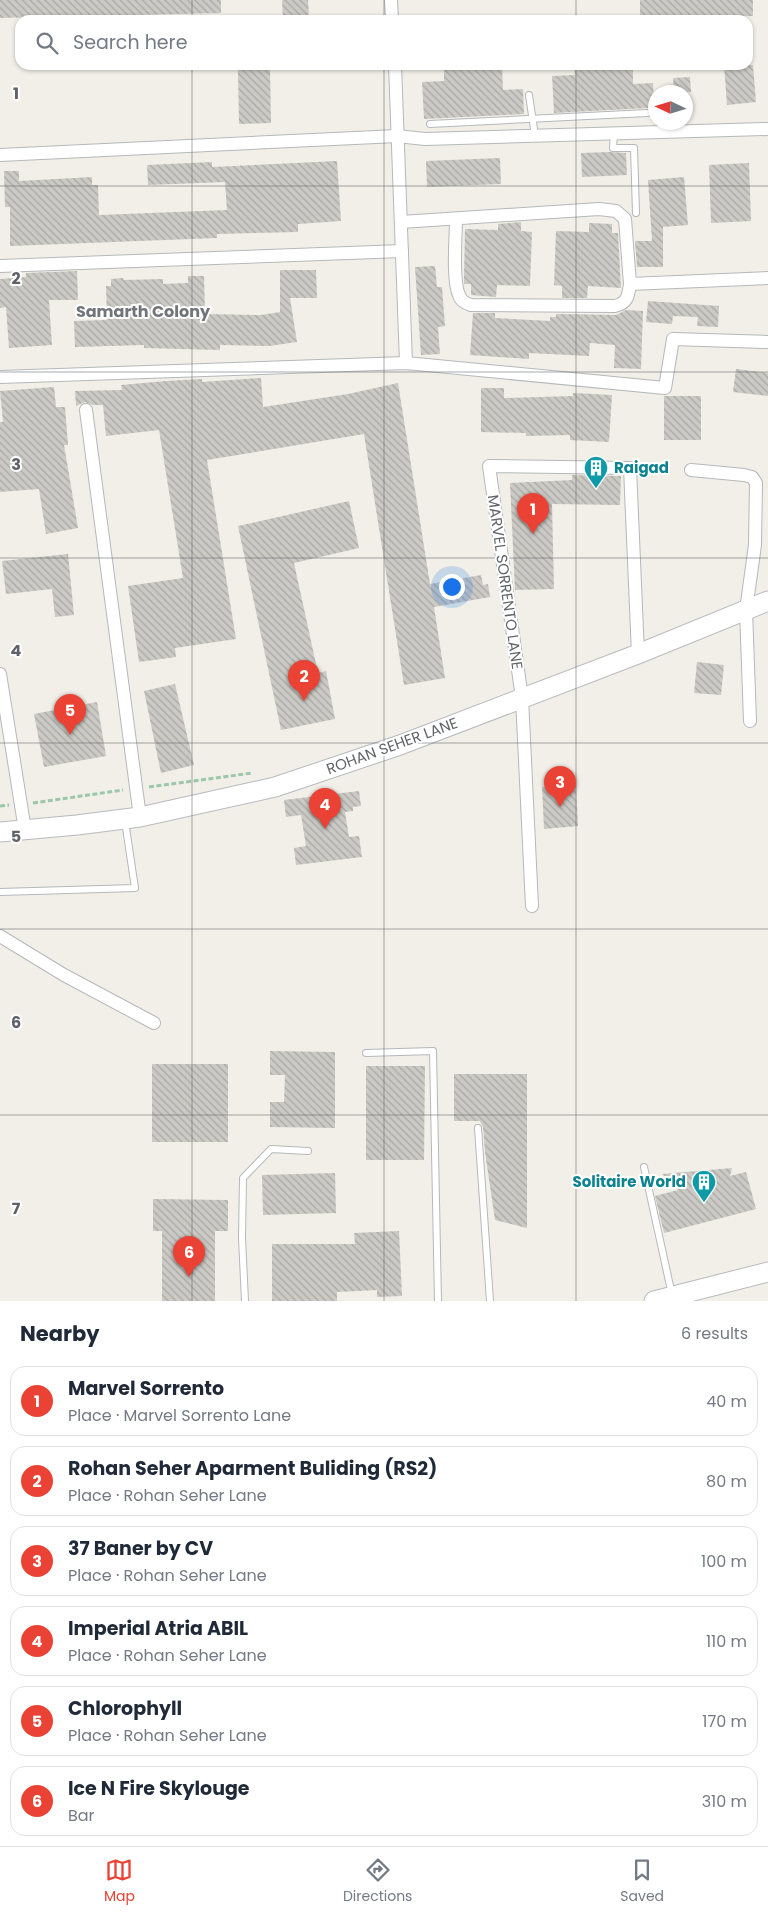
<!DOCTYPE html>
<html lang="en">
<head>
<meta charset="utf-8">
<style>
  body { margin:0; font-family:Poppins,sans-serif; background:#f2f2f3; color:#1f2937 }
  .compass { position:absolute; left:648px; top:85px; width:45px; height:45px; border-radius:50%; background:#fff; box-shadow:0 1px 4px #0004; rotate:274deg }
  .you { position:absolute; left:451px; top:586px; width:18px; height:18px; margin:-12px; border:4px solid #fff; border-radius:50%; background:#1a73e8; box-shadow:0 0 0 8px #1a73e833 }
  .badge { display:grid; place-items:center; width:32px; height:32px; border-radius:50%; background:#ea4335; color:#fff; font-size:16px; font-weight:700 }
  .pin { position:absolute; translate:-50% -41px; filter:drop-shadow(0 1px 2px #0008) }
  .pin::after { content:''; position:absolute; top:26px; width:18px; height:15px; background:inherit; clip-path:polygon(0 0,100% 0,50% 100%) }
  .list { margin:0; padding:0; list-style:none }
  h2 { display:flex; justify-content:space-between; align-items:center; height:65px; margin:0; padding:0 20px; font-size:21px }
  h2 small { font-size:16px; font-weight:400; color:#747a83 }
  .list li { display:grid; grid-template-columns:32px 1fr auto; gap:15px; align-items:center; box-sizing:border-box; height:70px; margin:0 10px 10px; padding:0 10px; border:1px solid #e0e1e3; border-radius:15px }
  .list b { display:block; font-size:19px; white-space:nowrap }
  .list p { margin:0; font-size:16px; white-space:nowrap; color:#747a83 }
  .list em { font-size:16px; font-style:normal; color:#747a83 }
  .icon { flex:none; width:28px; height:28px; fill:none; stroke:currentColor; stroke-width:2; stroke-linecap:round; stroke-linejoin:round }
  .map { position:relative; flex:none; width:768px; height:1301px; overflow:hidden }
  .search { position:absolute; background:#fff; box-shadow:0 1px 4px #0004; left:15px; right:15px; top:15px; height:55px; display:flex; align-items:center; gap:12px; box-sizing:border-box; padding:0 18px; border-radius:15px; color:#747a83; font-size:19px }
  .sheet { height:545px; background:#fff }
  nav { display:flex; justify-content:space-around; align-items:center; box-sizing:border-box; height:70px; border-top:1px solid #e0e1e3; background:#fff; font-size:14px; color:#747a83 }
  nav a { display:grid; justify-items:center; gap:2px }
  nav .on { color:#ea4335 }
  .map>svg:first-child { display:block }
</style>
</head>
<body>
<div class="map">
<svg width="768" height="1301" viewBox="0 0 768 1301">
  <defs>
    <pattern id="building-back-hatch" width="6" height="6" patternUnits="userSpaceOnUse" patternTransform="scale(1.25)"><rect width="6" height="6" fill="#cccac5"/><path d="M-1 5l2 2M0 0l6 6M5-1l2 2" fill="none" stroke="#a9a8a4"/></pattern>
  </defs>
  <rect width="100%" height="100%" fill="#f1efe8"/>
  <g fill="url(#building-back-hatch)">
    <polygon points="0,0 221,0 221,13 0,18"/>
    <polygon points="282,0 308,0 309,17 283,19"/>
    <polygon points="640,0 753,0 753,16 640,17"/>
    <polygon points="502,65 503,90 523,89 524,114 424,119 422,82 444,81 444,66"/>
    <polygon points="574,65 633,65 633,84 653,83 654,109 647,108 554,113 552,76 575,75"/>
    <polygon points="724,65 753,65 756,102 727,105"/>
    <polygon points="270,69 271,123 239,124 238,70"/>
    <polygon points="690,77 691,92 674,92 673,78"/>
    <polygon points="610,152 626,153 627,175 582,177 581,153"/>
    <polygon points="500,158 501,184 427,187 426,161"/>
    <polygon points="337,161 341,221 298,224 298,232 217,234 217,238 10,246 10,207 5,207 4,171 19,171 19,181 92,177 92,185 98,185 99,215 227,210 225,182 148,185 147,165 212,162 212,167"/>
    <polygon points="749,163 751,221 711,223 709,165"/>
    <polygon points="684,177 688,225 663,227 663,267 637,267 635,241 652,241 648,180"/>
    <polygon points="521,222 521,231 532,232 530,286 497,285 496,297 471,295 471,284 464,284 464,278 465,229 498,230 498,224"/>
    <polygon points="589,223 612,224 612,233 618,233 621,288 588,286 587,298 562,298 562,286 554,285 556,231 589,232"/>
    <polygon points="435,266 437,287 442,287 445,326 438,327 440,354 421,355 415,267"/>
    <polygon points="280,270 316,270 317,298 290,298 297,342 269,346 220,345 220,350 144,348 144,345 75,347 74,321 107,320 106,286 111,286 111,279 123,278 124,280 163,279 163,284 188,283 188,276 204,276 205,314 261,315 280,312"/>
    <polygon points="77,271 78,300 49,300 52,345 9,348 6,307 0,308 0,279 26,277 26,273"/>
    <polygon points="648,301 719,306 718,327 697,326 698,317 673,316 672,324 646,322"/>
    <polygon points="626,310 643,311 641,369 614,368 615,345 590,343 589,356 529,353 529,359 470,355 473,313 495,313 495,318 550,321 550,317 556,317 556,314 616,315"/>
    <polygon points="736,369 768,373 768,396 733,392"/>
    <polygon points="261,378 263,407 348,394 398,383 430,584 481,575 483,585 488,584 490,597 434,607 445,678 404,685 364,434 207,460 236,639 175,648 176,657 139,662 128,586 183,578 159,430 106,436 103,405 93,405 85,402 76,406 75,391 122,390 121,385 166,381 202,379 202,382"/>
    <polygon points="54,387 56,407 65,407 68,445 64,445 78,528 46,534 39,489 0,492 0,422 3,422 0,391"/>
    <polygon points="481,388 504,388 504,398 573,396 573,393 612,395 609,442 570,440 570,435 526,436 526,433 481,432"/>
    <rect x="664" y="396" width="37" height="44"/>
    <polygon points="572,475 621,476 620,505 552,504 554,589 515,590 510,483 572,480"/>
    <polygon points="349,501 359,548 294,563 318,673 326,671 335,719 281,730 238,526"/>
    <polygon points="68,554 74,615 55,617 52,589 6,594 2,561"/>
    <polygon points="697,662 724,665 721,695 694,693"/>
    <polygon points="175,684 194,765 161,773 144,691"/>
    <polygon points="97,702 106,756 44,767 34,714"/>
    <polygon points="576,785 578,826 544,829 542,787"/>
    <polygon points="359,791 361,806 353,807 353,811 345,812 349,837 359,836 362,857 296,865 294,848 306,846 301,815 286,817 284,800"/>
    <polygon points="270,1051 335,1052 335,1128 270,1127 270,1102 284,1102 285,1075 270,1075"/>
    <rect x="152" y="1064" width="76" height="78"/>
    <polygon points="366,1066 425,1066 424,1160 366,1160"/>
    <polygon points="454,1074 527,1074 527,1228 495,1220 485,1152 483,1127 480,1121 454,1121"/>
    <polygon points="732,1168 730,1176 746,1172 756,1209 664,1233 655,1196 678,1190 662,1174"/>
    <polygon points="335,1173 336,1213 263,1215 262,1175"/>
    <polygon points="153,1199 228,1200 228,1231 215,1231 215,1301 162,1301 162,1231 153,1231"/>
    <polygon points="399,1231 402,1296 377,1297 377,1290 337,1292 337,1301 272,1301 272,1244 355,1244 354,1233"/>
  </g>
  <g fill="none" stroke-linecap="round" stroke-linejoin="round">
    <defs>
      <g id="lane">
        <polyline points="529,95 535,136"/>
        <polyline points="430,124 647,113"/>
        <polyline points="614,134 613,148 634,148 636,213"/>
        <polyline points="0,892 135,888 125,821"/>
        <polyline points="366,1053 433,1051 438,1301"/>
        <polyline points="478,1128 490,1301"/>
        <polyline points="644,1167 672,1295"/>
        <polyline points="245,1301 242,1238 243,1178 271,1149 308,1151"/>
      </g>
      <g id="street">
        <polyline points="391,0 392,20"/>
        <polyline points="395,65 406,363"/>
        <polyline points="0,155 397,136 425,139 768,129"/>
        <path d="M456 219C456 237 452 280 459 295 461 301 465 303 471 305L615 306C628 303 628 296 630 284"/>
        <polyline points="401,222 599,209 616,211 625,219 630,284 768,278"/>
        <polyline points="0,266 402,251"/>
        <polyline points="0,377 406,363 665,388 673,339 768,342"/>
        <polyline points="86,410 140,817"/>
        <polyline points="691,470 744,475 752,477 756,483 755,545 746,610 750,721"/>
        <polyline points="0,674 25,830"/>
        <polyline points="532,906 522,698 489,466 630,468 638,654"/>
        <polyline points="0,936 64,975 154,1023"/>
      </g>
      <g id="secondary">
        <polyline points="0,832 77,825 140,817 275,787 400,745 638,654 768,601"/>
        <polyline points="654,1301 768,1272"/>
      </g>
    </defs>
    <use href="#lane" stroke="#b5b8bc" stroke-width="8"/>
    <use href="#street" stroke="#b5b8bc" stroke-width="14"/>
    <use href="#secondary" stroke="#b6babf" stroke-width="21"/>
    <g stroke="#9cc7a9" stroke-width="3" stroke-dasharray="5 2.5" stroke-linecap="butt">
      <polyline points="149,787 252,773"/>
      <polyline points="33,803 123,790"/>
      <polyline points="0,806 9,805"/>
    </g>
    <use href="#lane" stroke="#fff" stroke-width="6"/>
    <use href="#street" stroke="#fff" stroke-width="12"/>
    <use href="#secondary" stroke="#fff" stroke-width="19"/>
  </g>
  <path fill="none" stroke="#5f6368" stroke-width="1" stroke-opacity="0.55" d="M192 0V20M384 0V20M576 0V20M192 65V1301M384 65V1301M576 65V1301M0 186H768M0 372H768M0 558H768M0 743H768M0 929H768M0 1115H768"/>
  <defs>
    <symbol id="building-pin" viewBox="-11 -11 22 30"><path d="M0 17L-7.5 6A9.5 9.5 0 1 1 7.5 6Z" fill="#0f9aa8" stroke="#fff"/><path d="M-4-6H4V6H1V3H-1V6H-4ZM-2.5-4.3h1.7v1.8h-1.7ZM.8-4.3h1.7v1.8H.8ZM-2.5-1h1.7V.8h-1.7ZM.8-1h1.7V.8H.8Z" fill="#fff"/></symbol>
  </defs>
  <g fill-rule="evenodd">
    <use href="#building-pin" x="582" y="454" width="28" height="38"/>
    <use href="#building-pin" x="690" y="1168" width="28" height="38"/>
  </g>
  <g text-anchor="middle" stroke-width="4" stroke-linejoin="round" paint-order="stroke">
    <g font-size="15" font-weight="bold" fill="#0d838f" stroke="#fff" text-anchor="start">
      <text x="614" y="473">Raigad</text>
      <text x="686" y="1187" text-anchor="end">Solitaire World</text>
    </g>
    <g font-size="15" fill="#5f6368" stroke="#fff">
      <text transform="translate(505 582) rotate(82)" y="5">MARVEL SORRENTO LANE</text>
      <text transform="translate(392 746) rotate(-20)" y="5">ROHAN SEHER LANE</text>
    </g>
    <g font-size="16" font-weight="bold" fill="#70757a" stroke="#fff">
      <text x="143" y="317">Samarth Colony</text>
    </g>
  </g>
  <g font-size="16" text-anchor="middle" font-weight="bold" fill="#5f6368" stroke="#fff" stroke-width="4" stroke-linejoin="round" paint-order="stroke">
    <text x="16" y="99">1</text>
    <text x="16" y="284">2</text>
    <text x="16" y="470">3</text>
    <text x="16" y="656">4</text>
    <text x="16" y="842">5</text>
    <text x="16" y="1028">6</text>
    <text x="16" y="1214">7</text>
  </g>
</svg>
<svg class="compass" viewBox="-18 -18 36 36"><path d="M0-13l5 13h-10z" fill="#e53935"/><path d="M0 13l5-13h-10z" fill="#747a83"/></svg>
<div class="you"></div>
<div class="pin badge" style="left:533px;top:534px">1</div>
<div class="pin badge" style="left:304px;top:701px">2</div>
<div class="pin badge" style="left:560px;top:807px">3</div>
<div class="pin badge" style="left:325px;top:829px">4</div>
<div class="pin badge" style="left:70px;top:735px">5</div>
<div class="pin badge" style="left:189px;top:1277px">6</div>
<div class="search"><svg class="icon" aria-label="search" viewBox="0 0 24 24"><circle cx="10" cy="10" r="6"/><path d="M15 15l6 6"/></svg>Search here</div>
</div>
<section class="sheet">
<h2>Nearby<small>6 results</small></h2>
<ul class="list">
<li><span class="badge">1</span><div><b>Marvel Sorrento</b><p>Place · Marvel Sorrento Lane</p></div><em>40 m</em></li>
<li><span class="badge">2</span><div><b>Rohan Seher Aparment Buliding (RS2)</b><p>Place · Rohan Seher Lane</p></div><em>80 m</em></li>
<li><span class="badge">3</span><div><b>37 Baner by CV</b><p>Place · Rohan Seher Lane</p></div><em>100 m</em></li>
<li><span class="badge">4</span><div><b>Imperial Atria ABIL</b><p>Place · Rohan Seher Lane</p></div><em>110 m</em></li>
<li><span class="badge">5</span><div><b>Chlorophyll</b><p>Place · Rohan Seher Lane</p></div><em>170 m</em></li>
<li><span class="badge">6</span><div><b>Ice N Fire Skylouge</b><p>Bar</p></div><em>310 m</em></li>
</ul>
</section>
<nav>
<a class="on"><svg class="icon" aria-label="map" viewBox="0 0 24 24"><path d="M3 6l6-2 6 2 6-2v14l-6 2-6-2-6 2zM9 4v14M15 6v14"/></svg>Map</a>
<a><svg class="icon" aria-label="directions" viewBox="0 0 24 24"><path d="M12 3l9 9-9 9-9-9zM9 14v-3h6M13 9l2 2-2 2"/></svg>Directions</a>
<a><svg class="icon" aria-label="saved" viewBox="0 0 24 24"><path d="M7 4h10v16l-5-4-5 4z"/></svg>Saved</a>
</nav>
</body>
</html>
